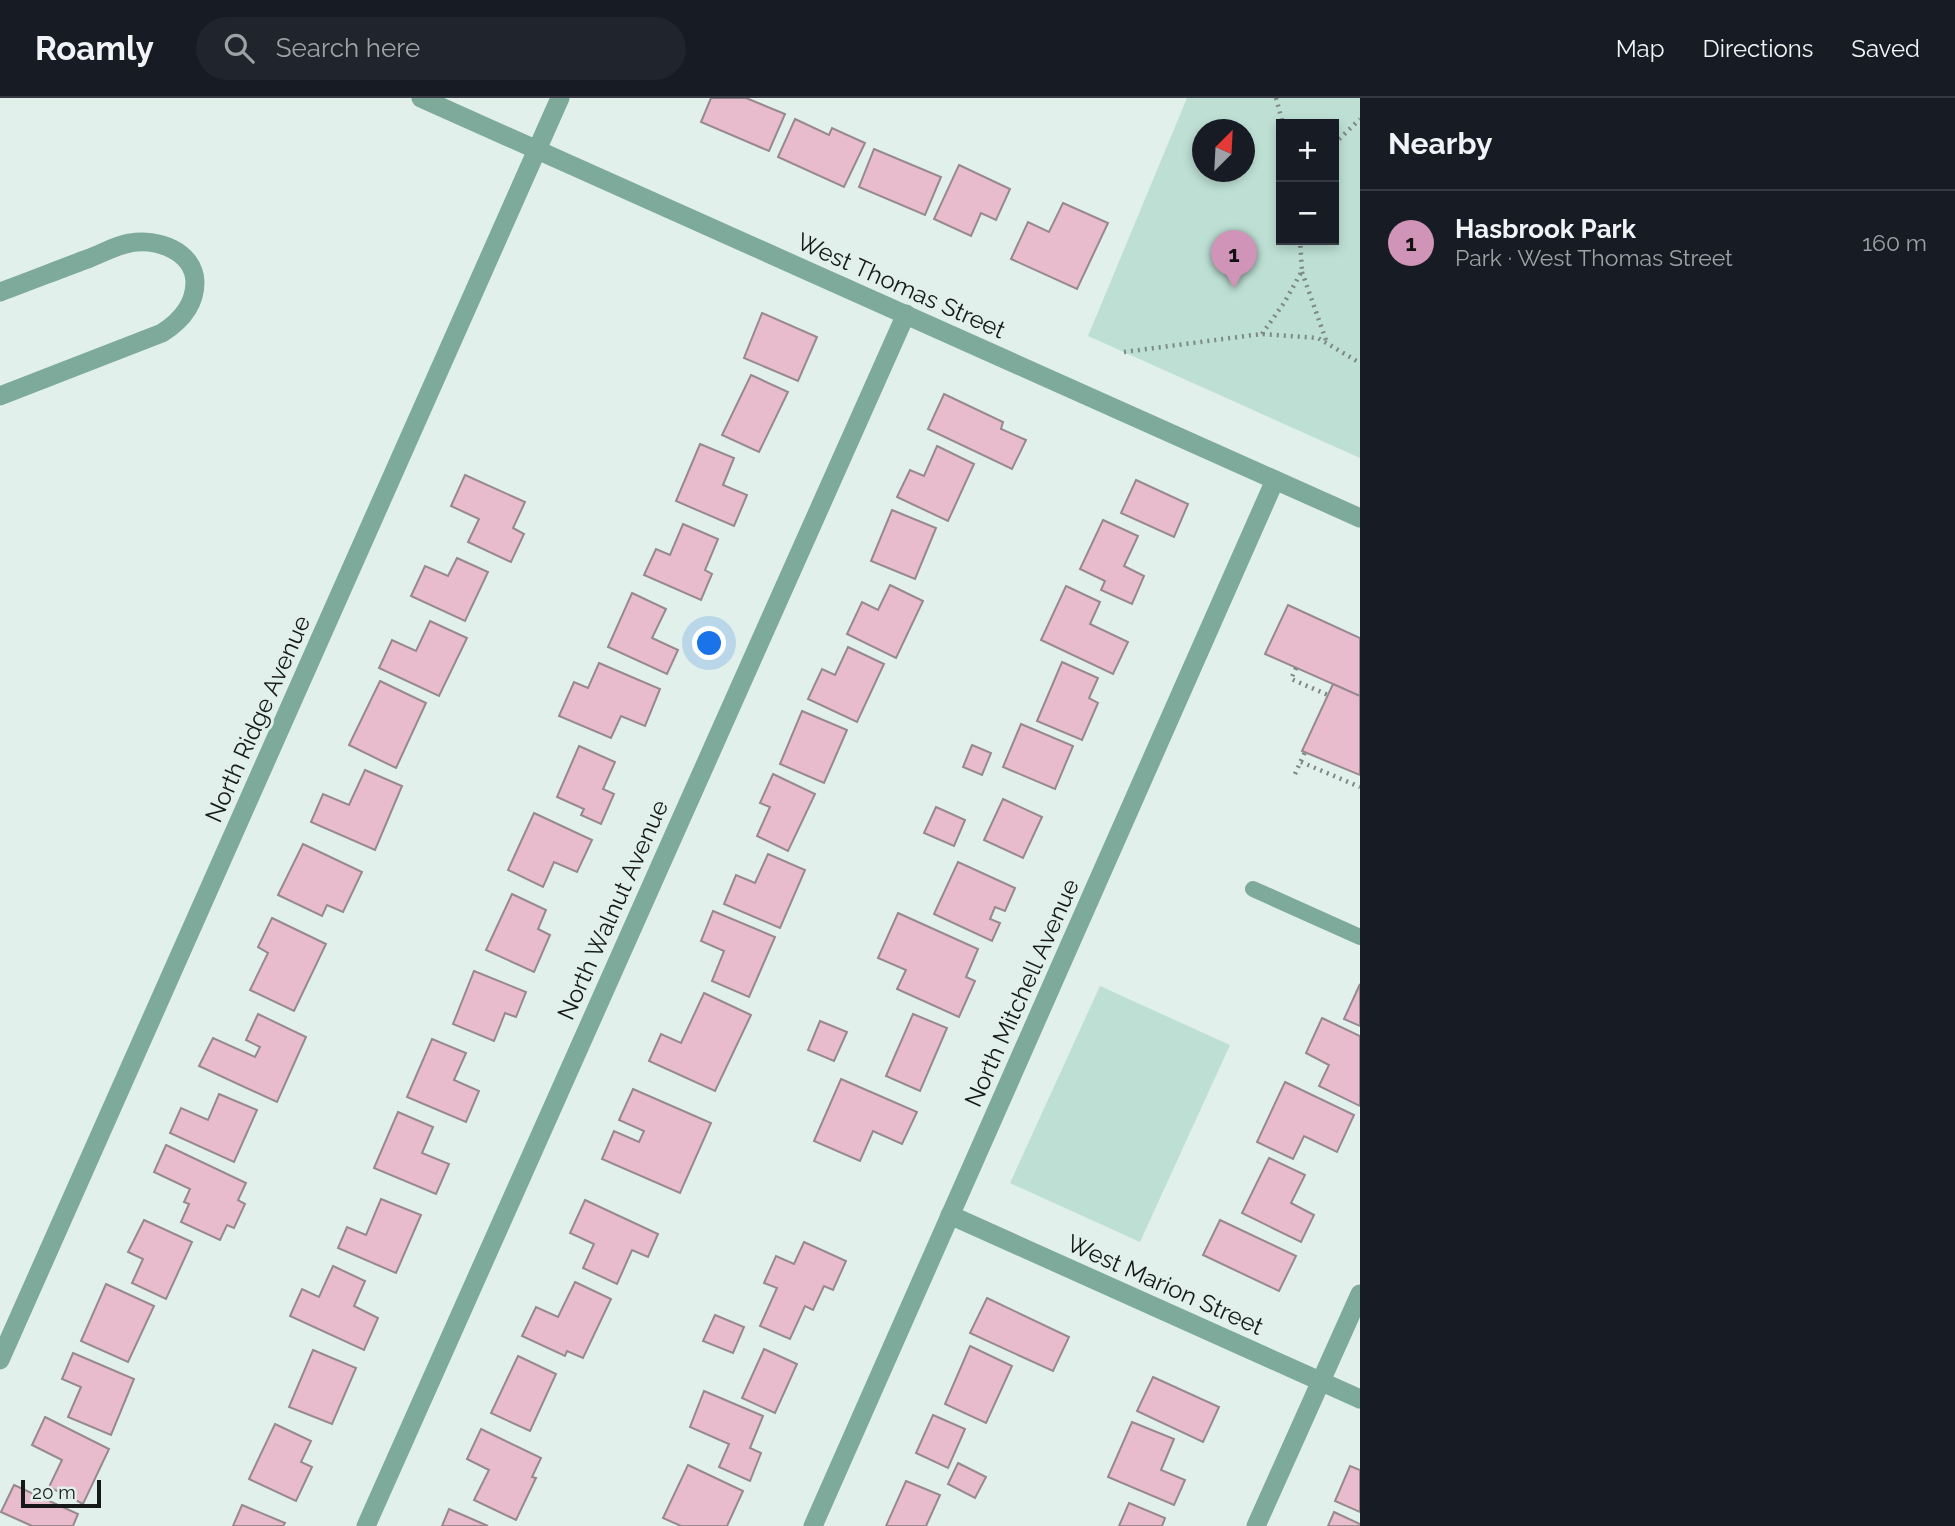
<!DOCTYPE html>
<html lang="en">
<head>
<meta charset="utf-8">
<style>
  body { margin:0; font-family:Raleway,sans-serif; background:#20242c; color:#f1f3f6 }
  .controls { position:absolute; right:21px; top:21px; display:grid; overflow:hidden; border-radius:0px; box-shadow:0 4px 10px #0003 }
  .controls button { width:63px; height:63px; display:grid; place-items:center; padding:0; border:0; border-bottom:2px solid #363941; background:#171b24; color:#f1f3f6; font:35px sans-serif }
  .compass { position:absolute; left:1192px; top:21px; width:63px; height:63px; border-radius:50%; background:#171b24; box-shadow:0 4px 10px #0003; rotate:24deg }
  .scale { position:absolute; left:21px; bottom:18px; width:80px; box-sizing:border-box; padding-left:7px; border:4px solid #151a18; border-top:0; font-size:19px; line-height:24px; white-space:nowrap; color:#151a18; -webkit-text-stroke:5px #e1f0ea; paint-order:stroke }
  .you { position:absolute; left:710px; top:546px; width:24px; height:24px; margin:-18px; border:5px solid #fff; border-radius:50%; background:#1a73e8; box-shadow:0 0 0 10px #1a73e833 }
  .badge { display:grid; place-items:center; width:46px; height:46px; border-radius:50%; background:#cf94b7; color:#111; font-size:23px; font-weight:700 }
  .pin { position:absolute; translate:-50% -58px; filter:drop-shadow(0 2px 4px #0008) }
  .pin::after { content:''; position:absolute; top:37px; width:24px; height:21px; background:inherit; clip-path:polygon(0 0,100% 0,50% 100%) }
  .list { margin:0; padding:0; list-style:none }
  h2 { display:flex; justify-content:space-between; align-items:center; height:91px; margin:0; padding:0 28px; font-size:30px }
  h2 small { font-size:23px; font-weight:400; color:#9ea1a6 }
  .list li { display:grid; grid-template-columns:46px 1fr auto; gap:21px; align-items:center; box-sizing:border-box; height:105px; padding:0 28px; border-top:2px solid #363941 }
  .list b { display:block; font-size:26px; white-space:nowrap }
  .list p { margin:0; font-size:23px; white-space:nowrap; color:#9ea1a6 }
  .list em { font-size:23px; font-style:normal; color:#9ea1a6 }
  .icon { flex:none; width:38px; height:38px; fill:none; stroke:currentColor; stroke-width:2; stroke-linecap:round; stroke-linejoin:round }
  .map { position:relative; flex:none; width:1360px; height:1428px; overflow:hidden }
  header { display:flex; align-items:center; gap:42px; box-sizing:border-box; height:98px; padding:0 35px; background:#171b24; border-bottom:2px solid #363941 }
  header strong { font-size:33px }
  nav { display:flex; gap:38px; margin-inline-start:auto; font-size:24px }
  .search { width:490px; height:63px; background:#20242c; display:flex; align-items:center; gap:18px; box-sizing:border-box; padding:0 24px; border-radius:38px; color:#9ea1a6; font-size:26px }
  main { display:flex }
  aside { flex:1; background:#171b24 }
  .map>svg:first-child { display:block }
</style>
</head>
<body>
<header>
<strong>Roamly</strong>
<div class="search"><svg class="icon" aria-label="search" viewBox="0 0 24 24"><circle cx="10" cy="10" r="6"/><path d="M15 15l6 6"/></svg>Search here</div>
<nav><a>Map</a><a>Directions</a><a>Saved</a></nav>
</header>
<main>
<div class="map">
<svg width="1360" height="1428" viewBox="0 0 1360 1428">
  <rect width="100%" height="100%" fill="#e1f0ea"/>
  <g fill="#bee0d4" fill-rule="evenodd">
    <path d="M1187 0H1360V360L1088 238ZM1281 26H1334V142H1281ZM1202 32H1244V74H1202Z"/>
    <polygon points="1100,888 1230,947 1140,1144 1010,1085"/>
  </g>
  <g fill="#e8bccd" stroke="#97898e" stroke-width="2">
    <polygon points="711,0 746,0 785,16 769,53 701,24"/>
    <polygon points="795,21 829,37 832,30 865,45 844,89 778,59"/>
    <polygon points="874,51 941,79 925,117 859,89"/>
    <polygon points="959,67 1010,91 996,122 981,115 971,138 934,121"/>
    <polygon points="1063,105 1108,125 1077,191 1011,161 1028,124 1049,134"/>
    <polygon points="762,215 817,239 798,283 744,260"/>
    <polygon points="751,277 788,294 759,354 722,337"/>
    <polygon points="944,296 1003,324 1001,331 1026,342 1012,371 928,331"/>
    <polygon points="700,346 734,360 723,387 747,397 734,428 676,403"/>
    <polygon points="937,348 974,366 948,423 897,399 910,372 924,378"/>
    <polygon points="465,377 525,404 513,430 524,436 511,464 468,444 479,421 451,408"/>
    <polygon points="1136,382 1188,406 1174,439 1121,415"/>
    <polygon points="892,412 936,430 915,481 871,463"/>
    <polygon points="1103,422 1138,438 1124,468 1144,478 1132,506 1101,492 1105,483 1080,471"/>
    <polygon points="683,426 718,441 705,472 712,476 701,502 644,477 656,451 670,457"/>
    <polygon points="457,460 488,474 465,523 411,498 425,468 448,478"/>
    <polygon points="890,487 923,503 896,560 847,536 862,504 878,512"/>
    <polygon points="1066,488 1100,504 1090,526 1128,544 1113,576 1041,542"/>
    <polygon points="632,495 666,511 652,540 678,552 667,576 608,549"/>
    <polygon points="1288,507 1360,540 1360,598 1265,556"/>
    <polygon points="430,523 467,540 439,598 379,570 392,542 416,553"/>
    <polygon points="848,549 884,566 857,624 808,601 822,571 835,577"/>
    <polygon points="1062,564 1098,580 1089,600 1098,605 1082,642 1037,623"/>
    <polygon points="599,565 660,591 645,628 621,618 611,640 559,618 574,584 588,590"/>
    <polygon points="380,583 426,605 396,670 349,647"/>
    <polygon points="1333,586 1360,598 1360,677 1302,653"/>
    <polygon points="802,613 847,632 824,685 780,666"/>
    <polygon points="1021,626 1073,648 1055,691 1003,669"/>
    <polygon points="972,647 991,655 982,677 963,669"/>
    <polygon points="579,648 615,664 603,691 614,696 601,726 581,717 584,711 557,699"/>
    <polygon points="365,672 402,688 375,752 311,724 323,696 349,707"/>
    <polygon points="773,676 815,696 788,753 757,738 770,709 760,705"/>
    <polygon points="1003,701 1042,719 1023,760 984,742"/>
    <polygon points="936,709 965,722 954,748 924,735"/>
    <polygon points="534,715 592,742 577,774 554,764 543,789 508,772"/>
    <polygon points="303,746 362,774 343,814 327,807 322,818 278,797"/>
    <polygon points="768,756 805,772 780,830 724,806 736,777 755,785"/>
    <polygon points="958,764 1015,790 1005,813 995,809 990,821 1000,825 992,843 934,816"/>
    <polygon points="512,796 546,812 538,831 550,837 534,874 486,852"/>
    <polygon points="713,813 775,839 749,899 712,883 724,853 701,843"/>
    <polygon points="898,815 978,851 966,879 975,883 959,919 897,891 906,872 878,860"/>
    <polygon points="272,820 326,846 294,913 250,892 268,855 258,849"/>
    <polygon points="474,873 526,894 516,919 505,915 494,943 453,926"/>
    <polygon points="1360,886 1360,928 1344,921"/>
    <polygon points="704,895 751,917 715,993 649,963 661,936 681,945"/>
    <polygon points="258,916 306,939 277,1004 199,968 213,940 255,959 260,949 246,942"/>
    <polygon points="913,916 947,930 920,993 886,978"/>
    <polygon points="1322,920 1360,938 1360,1008 1319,988 1329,967 1306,955"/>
    <polygon points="820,923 847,934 834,963 808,952"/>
    <polygon points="432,941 466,955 454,982 479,993 466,1024 407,999"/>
    <polygon points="841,981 917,1014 902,1046 873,1033 860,1063 814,1043"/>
    <polygon points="1285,984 1354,1017 1337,1054 1304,1038 1293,1061 1257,1044"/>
    <polygon points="633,991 711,1025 680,1095 602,1061 614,1033 639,1044 644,1033 619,1022"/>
    <polygon points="219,996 257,1012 234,1064 170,1035 181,1010 208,1022"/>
    <polygon points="398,1014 433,1029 422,1055 449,1066 436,1096 374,1070"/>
    <polygon points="166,1047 246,1085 238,1102 245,1106 234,1130 227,1127 220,1142 181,1124 189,1106 184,1104 190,1091 154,1074"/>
    <polygon points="1269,1060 1305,1077 1291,1105 1314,1117 1301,1144 1242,1115"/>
    <polygon points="381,1101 421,1117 396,1175 338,1150 347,1129 366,1137"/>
    <polygon points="585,1102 658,1136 648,1159 632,1152 617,1186 583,1170 594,1146 570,1135"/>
    <polygon points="144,1122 192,1144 166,1201 132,1185 143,1161 128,1154"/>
    <polygon points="1220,1122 1296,1158 1279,1193 1203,1157"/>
    <polygon points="804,1144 846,1163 833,1192 824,1188 813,1212 805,1208 790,1241 760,1228 777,1190 764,1185 776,1158 794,1166"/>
    <polygon points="333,1168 365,1183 354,1208 378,1220 364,1252 290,1218 302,1191 319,1199"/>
    <polygon points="575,1184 611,1201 583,1260 567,1253 565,1258 522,1238 536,1209 558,1219"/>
    <polygon points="106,1186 154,1208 128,1264 81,1243"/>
    <polygon points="987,1200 1069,1239 1053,1273 970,1235"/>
    <polygon points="715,1217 744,1229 733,1255 703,1243"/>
    <polygon points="970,1248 1012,1268 986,1325 945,1306"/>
    <polygon points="764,1251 797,1266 775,1315 742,1300"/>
    <polygon points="313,1252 356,1270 332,1326 289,1309"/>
    <polygon points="73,1255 134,1281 111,1337 68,1319 81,1289 62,1281"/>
    <polygon points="518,1258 556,1276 530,1333 491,1315"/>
    <polygon points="1153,1279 1219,1309 1203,1344 1137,1313"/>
    <polygon points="704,1293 763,1318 750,1350 761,1355 750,1383 719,1369 729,1346 690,1329"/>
    <polygon points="933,1317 965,1331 948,1370 916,1355"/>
    <polygon points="45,1319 109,1351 83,1406 49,1389 62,1362 32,1347"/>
    <polygon points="1132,1324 1174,1341 1161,1372 1185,1382 1174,1407 1108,1379"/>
    <polygon points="275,1326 311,1343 301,1364 312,1369 296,1403 249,1381"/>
    <polygon points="481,1331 541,1360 532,1379 536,1380 516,1422 474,1402 489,1372 467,1361"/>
    <polygon points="958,1365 986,1379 975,1400 948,1386"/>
    <polygon points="688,1367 743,1393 727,1428 681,1428 663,1420"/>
    <polygon points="1350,1368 1360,1372 1360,1414 1335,1403"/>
    <polygon points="906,1383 940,1397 926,1428 886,1428"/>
    <polygon points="14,1387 78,1416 73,1428 32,1428 1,1414"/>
    <polygon points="1129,1405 1165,1420 1162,1428 1119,1428"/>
    <polygon points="242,1407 285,1425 283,1428 233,1428"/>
    <polygon points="449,1411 488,1428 442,1428"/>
    <polygon points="1334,1414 1360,1426 1360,1428 1328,1428"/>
  </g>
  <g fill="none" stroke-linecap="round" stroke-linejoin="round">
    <g stroke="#7e8884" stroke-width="4.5" stroke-dasharray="2 5" stroke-linecap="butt">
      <polyline points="1276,0 1283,26"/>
      <polyline points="1334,46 1360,21"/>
      <polyline points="1302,174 1327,245"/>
      <polyline points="1262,236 1284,205 1302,173 1300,142"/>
      <polyline points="1124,254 1261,236 1318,240 1360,265"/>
      <polyline points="1296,570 1291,581 1328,597"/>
      <polyline points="1301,664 1360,689"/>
      <polyline points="1295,676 1305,654"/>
    </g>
    <polyline stroke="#7eaa9b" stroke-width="16" points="1253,791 1360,839"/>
    <g stroke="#7eaa9b" stroke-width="19">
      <path d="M0 194C30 183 60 171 90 160 103 155 117 147 130 145 157 140 194 153 195 184 195 207 181 223 162 235L0 298"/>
      <polyline points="950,1117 1360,1301"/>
      <polyline points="0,1262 560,0"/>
      <polyline points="366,1428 906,216"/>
      <polyline points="813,1428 1275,382"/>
      <polyline points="1256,1428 1360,1196"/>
    </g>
    <polyline stroke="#7eaa9b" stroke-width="19" points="421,0 1360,420"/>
  </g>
  <g text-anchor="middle" stroke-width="6" stroke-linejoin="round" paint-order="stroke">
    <g font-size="24" fill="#151a18" stroke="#e1f0ea">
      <text transform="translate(901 188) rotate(24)" y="8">West Thomas Street</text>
      <text transform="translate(258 621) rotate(-66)" y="8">North Ridge Avenue</text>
      <text transform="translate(613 812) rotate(-66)" y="8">North Walnut Avenue</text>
      <text transform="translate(1022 895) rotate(-66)" y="8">North Mitchell Avenue</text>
      <text transform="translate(1165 1187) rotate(24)" y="8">West Marion Street</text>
    </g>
  </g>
</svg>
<div class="controls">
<button>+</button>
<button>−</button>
</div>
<svg class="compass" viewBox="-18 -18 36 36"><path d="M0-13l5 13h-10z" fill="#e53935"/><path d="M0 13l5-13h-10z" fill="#9ea1a6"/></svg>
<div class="scale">20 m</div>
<div class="you"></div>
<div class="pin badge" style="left:1234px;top:190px">1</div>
</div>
<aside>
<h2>Nearby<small></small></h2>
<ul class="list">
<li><span class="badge">1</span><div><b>Hasbrook Park</b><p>Park · West Thomas Street</p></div><em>160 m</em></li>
</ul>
</aside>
</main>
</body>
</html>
